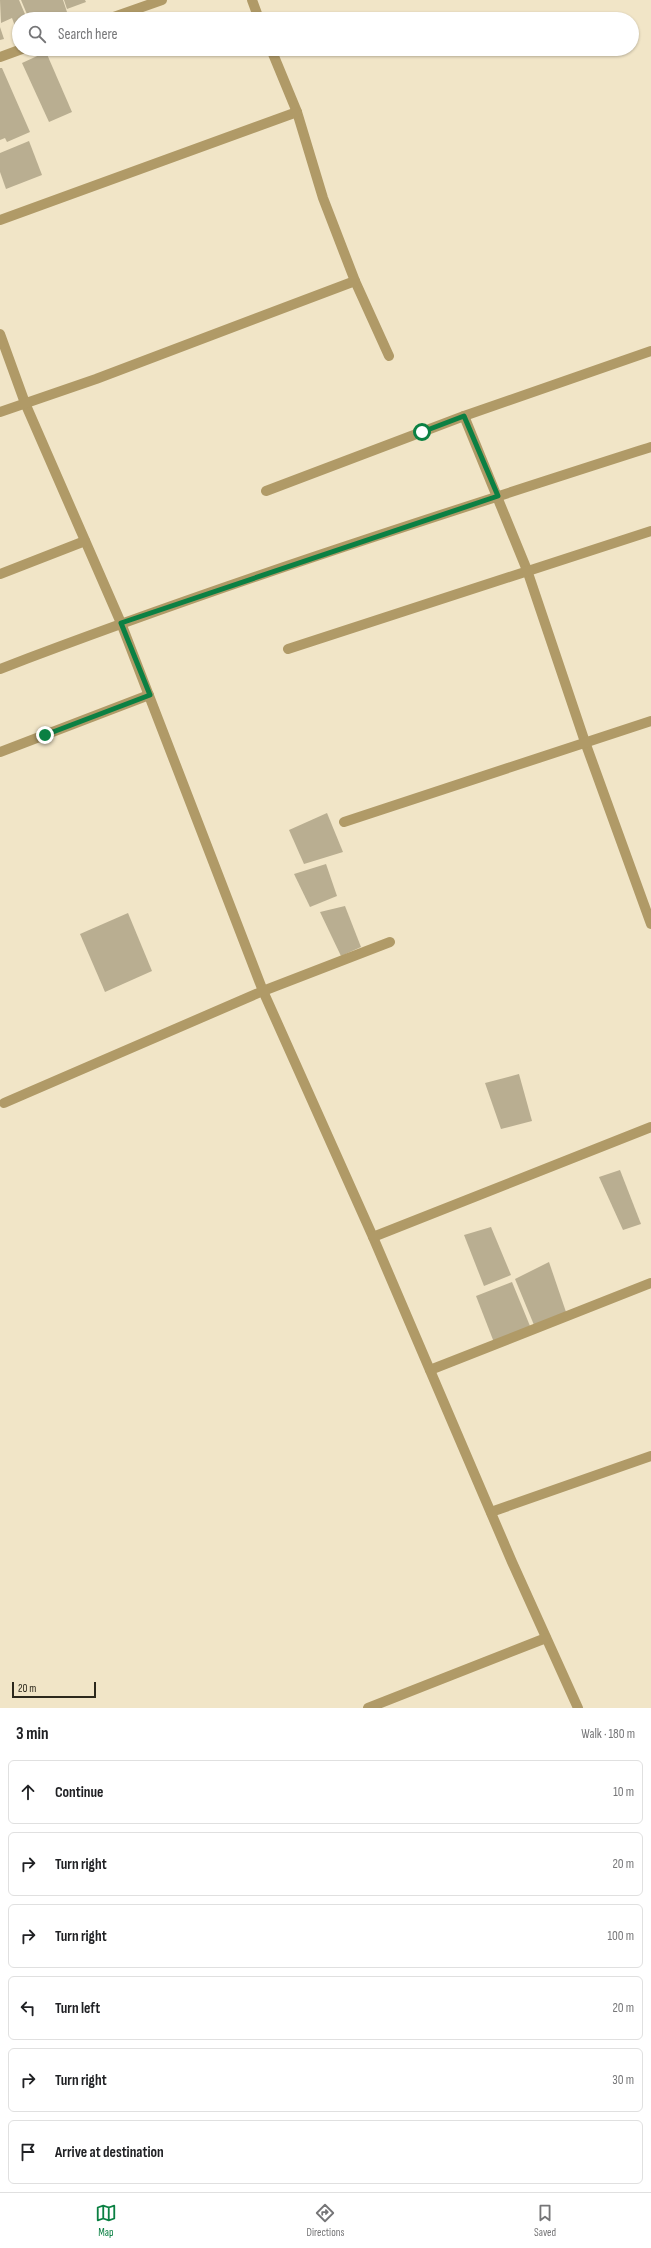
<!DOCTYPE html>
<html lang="en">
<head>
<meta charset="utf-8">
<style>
  body { margin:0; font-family:"Sofia Sans Condensed",sans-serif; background:#f2f2f2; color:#202124 }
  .scale { position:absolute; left:12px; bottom:10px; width:84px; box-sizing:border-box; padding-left:4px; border:2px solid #2c281c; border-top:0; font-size:11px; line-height:14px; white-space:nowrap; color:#2c281c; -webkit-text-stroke:3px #f1e5c7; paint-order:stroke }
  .stop { position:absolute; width:12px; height:12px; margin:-9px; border:3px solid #0b8043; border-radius:50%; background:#fff }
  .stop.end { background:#0b8043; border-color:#fff; box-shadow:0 1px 4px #0008 }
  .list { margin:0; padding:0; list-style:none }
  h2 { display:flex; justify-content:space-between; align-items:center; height:52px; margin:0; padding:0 16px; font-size:17px }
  h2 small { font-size:13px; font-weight:400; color:#757577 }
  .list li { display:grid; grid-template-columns:26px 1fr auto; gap:12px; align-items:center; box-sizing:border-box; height:64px; margin:0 8px 8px; padding:0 8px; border:1px solid #e0e0e0; border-radius:6px }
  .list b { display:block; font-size:15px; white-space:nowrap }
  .list em { font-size:13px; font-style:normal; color:#757577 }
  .icon { flex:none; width:22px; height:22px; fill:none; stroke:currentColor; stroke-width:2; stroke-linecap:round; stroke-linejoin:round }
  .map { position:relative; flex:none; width:651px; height:1708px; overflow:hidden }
  .search { position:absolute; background:#fff; box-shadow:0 1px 3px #0004; left:12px; right:12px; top:12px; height:44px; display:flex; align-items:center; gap:10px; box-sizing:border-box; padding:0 14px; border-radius:22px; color:#757577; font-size:15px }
  .sheet { height:484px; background:#fff }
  nav { display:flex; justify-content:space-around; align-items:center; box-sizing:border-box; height:56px; border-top:1px solid #e0e0e0; background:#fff; font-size:11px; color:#757577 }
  nav a { display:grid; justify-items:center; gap:2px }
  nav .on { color:#0b8043 }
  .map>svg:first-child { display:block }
</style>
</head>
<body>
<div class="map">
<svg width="651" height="1708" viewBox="0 0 651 1708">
  <rect width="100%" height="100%" fill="#f1e5c7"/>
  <g fill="#b9ae91">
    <polygon points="0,0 19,0 27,19 19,19 19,27 16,29 12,18 1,23"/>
    <polygon points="21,0 63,0 67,12 50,19 29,19"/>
    <polygon points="64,0 85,0 86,2 67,9"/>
    <polygon points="0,27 4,39 0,40"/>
    <polygon points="46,52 72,112 49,122 22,63"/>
    <polygon points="0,68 2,68 30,132 7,142 5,138 0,140"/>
    <polygon points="29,141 42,175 6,189 0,172 0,153"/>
    <polygon points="327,813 343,852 304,864 289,830"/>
    <polygon points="326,864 337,896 310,907 294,874"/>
    <polygon points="345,906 361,947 341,956 320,912"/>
    <polygon points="128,913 152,971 105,992 80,934"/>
    <polygon points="519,1074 532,1121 501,1129 485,1083"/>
    <polygon points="620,1170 641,1224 623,1230 599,1177"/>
    <polygon points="491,1227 511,1275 484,1286 464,1235"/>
    <polygon points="549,1262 566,1312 534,1325 515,1279"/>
    <polygon points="512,1282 530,1326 495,1345 476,1296"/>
  </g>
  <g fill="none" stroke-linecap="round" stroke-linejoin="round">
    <g stroke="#b09a67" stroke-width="10">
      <polyline points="252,0 259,19"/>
      <polyline points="108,19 162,0"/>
      <polyline points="271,49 297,112 323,198 355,281 389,356"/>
      <polyline points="0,57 22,49"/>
      <polyline points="0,220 297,112"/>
      <polyline points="0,334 25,403 121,623 263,991 373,1237 512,1562 578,1708"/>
      <polyline points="0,412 96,379 355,281"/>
      <polyline points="464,416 527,570 585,742 651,924"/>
      <polyline points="266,491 464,416 651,351"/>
      <polyline points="0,574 85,541"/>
      <polyline points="288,649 651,531"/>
      <path d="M0 669C214 587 433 517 651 447"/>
      <polyline points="0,752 149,695"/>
      <polyline points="344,822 651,721"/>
      <polyline points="4,1103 263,991 390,942"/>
      <polyline points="373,1237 651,1127"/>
      <polyline points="430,1370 651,1283"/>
      <polyline points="491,1512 651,1456"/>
      <polyline points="368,1708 546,1638"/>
    </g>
  </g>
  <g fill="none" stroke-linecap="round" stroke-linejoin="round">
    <polyline stroke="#0b8043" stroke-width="5" points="45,735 150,695 121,623 498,496 464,416 422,432"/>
  </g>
</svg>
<div class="scale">20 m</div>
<div class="stop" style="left:422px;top:432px"></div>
<div class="stop end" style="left:45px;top:735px"></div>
<div class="search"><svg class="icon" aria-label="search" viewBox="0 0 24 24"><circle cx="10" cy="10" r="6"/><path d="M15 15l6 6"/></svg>Search here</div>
</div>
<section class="sheet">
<h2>3 min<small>Walk · 180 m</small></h2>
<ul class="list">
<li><svg class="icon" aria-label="ahead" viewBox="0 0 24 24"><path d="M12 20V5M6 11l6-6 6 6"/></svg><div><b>Continue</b></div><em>10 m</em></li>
<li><svg class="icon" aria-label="right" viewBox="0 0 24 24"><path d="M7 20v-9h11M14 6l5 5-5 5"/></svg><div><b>Turn right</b></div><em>20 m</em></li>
<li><svg class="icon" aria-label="right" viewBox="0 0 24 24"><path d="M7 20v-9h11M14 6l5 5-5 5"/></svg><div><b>Turn right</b></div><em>100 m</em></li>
<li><svg class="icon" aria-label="left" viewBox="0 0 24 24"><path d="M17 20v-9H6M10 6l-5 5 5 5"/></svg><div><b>Turn left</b></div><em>20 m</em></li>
<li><svg class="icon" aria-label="right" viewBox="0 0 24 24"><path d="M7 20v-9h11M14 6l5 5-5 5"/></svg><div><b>Turn right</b></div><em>30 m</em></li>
<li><svg class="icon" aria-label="arrive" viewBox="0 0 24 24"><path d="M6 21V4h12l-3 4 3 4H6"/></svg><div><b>Arrive at destination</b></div></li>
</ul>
</section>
<nav>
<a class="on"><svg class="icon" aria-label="map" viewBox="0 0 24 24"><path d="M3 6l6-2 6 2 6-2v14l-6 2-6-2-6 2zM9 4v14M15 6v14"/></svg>Map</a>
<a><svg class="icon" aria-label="directions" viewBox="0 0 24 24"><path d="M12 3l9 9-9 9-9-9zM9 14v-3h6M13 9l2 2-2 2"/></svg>Directions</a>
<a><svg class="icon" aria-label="saved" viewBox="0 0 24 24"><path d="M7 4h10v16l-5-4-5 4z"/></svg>Saved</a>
</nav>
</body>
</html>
